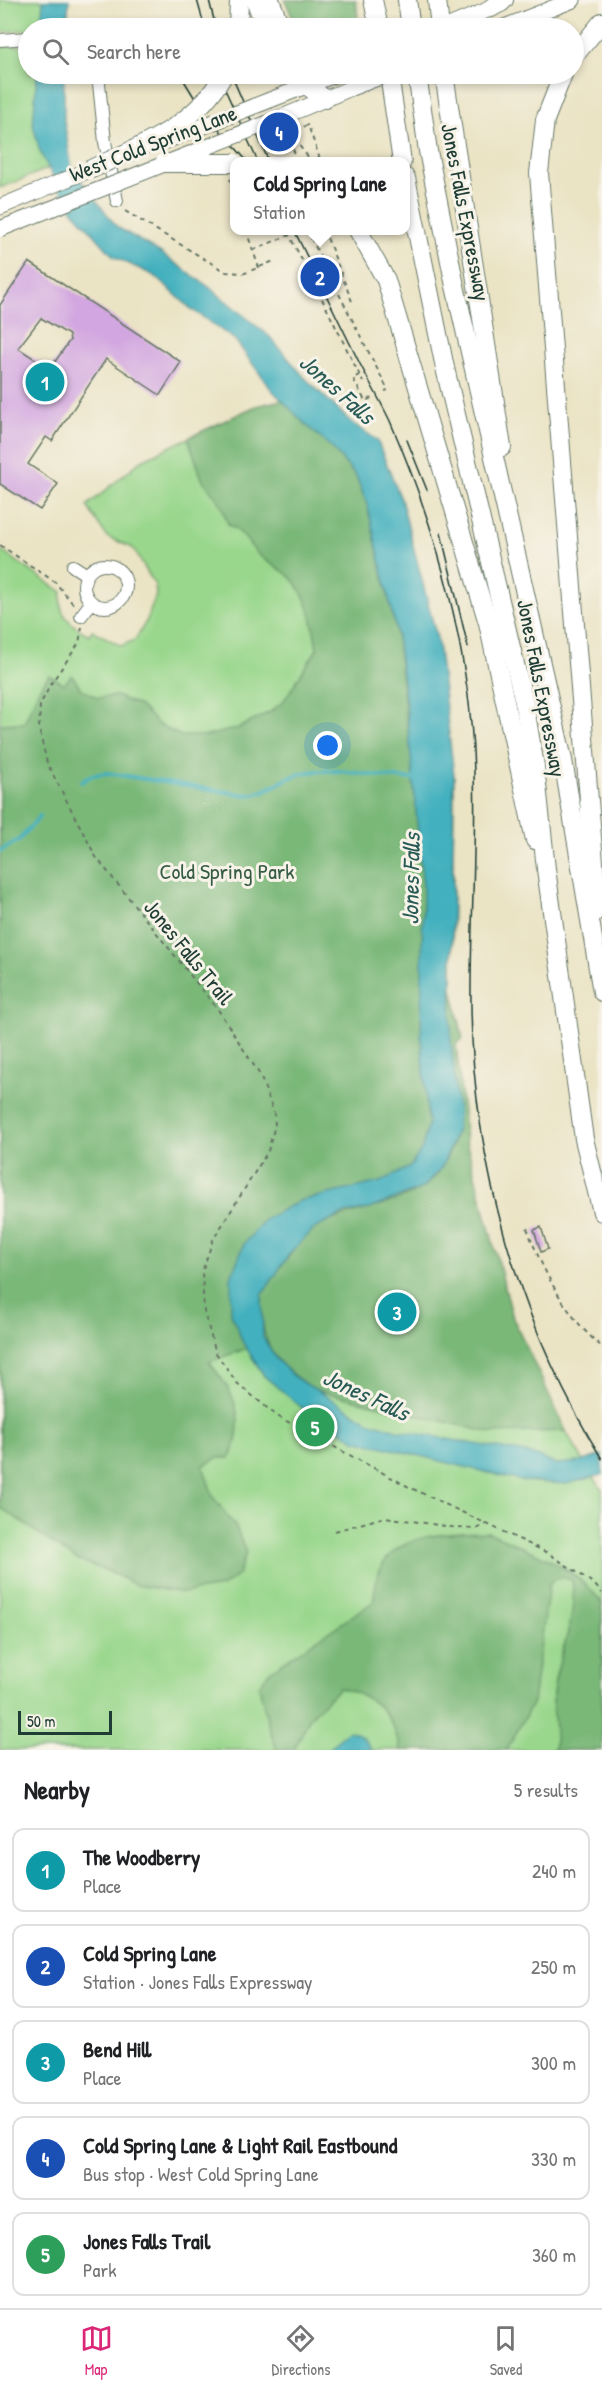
<!DOCTYPE html>
<html lang="en">
<head>
<meta charset="utf-8">
<style>
  body { margin:0; font-family:"Patrick Hand",sans-serif; background:#f2f2f2; color:#202124 }
  .scale { position:absolute; left:18px; bottom:15px; width:94px; box-sizing:border-box; padding-left:6px; border:3px solid #1f3d34; border-top:0; font-size:16px; line-height:21px; white-space:nowrap; color:#1f3d34; -webkit-text-stroke:4px #f7f3e8; paint-order:stroke }
  .you { position:absolute; left:328px; top:746px; width:21px; height:21px; margin:-15px; border:4px solid #fff; border-radius:50%; background:#1a73e8; box-shadow:0 0 0 9px #1a73e833 }
  .badge { display:grid; place-items:center; width:39px; height:39px; border-radius:50%; background:#db2777; color:#fff; font-size:20px; font-weight:700 }
  .pin { position:absolute; translate:-50% -50%; border:3px solid #fff; box-shadow:0 2px 6px #0006 }
  .popup { position:absolute; left:230px; top:157px; width:180px; height:78px; box-sizing:border-box; display:grid; place-content:center; border-radius:12px; background:#fff; filter:drop-shadow(0 2px 4px #0005); font-size:20px; white-space:nowrap; color:#757577 }
  .popup b { font-size:22px; color:#202124 }
  .popup::after { content:''; position:absolute; left:50%; top:100%; margin-left:-12px; border:12px solid transparent; border-top-color:#fff }
  .list { margin:0; padding:0; list-style:none }
  h2 { display:flex; justify-content:space-between; align-items:center; height:78px; margin:0; padding:0 24px; font-size:26px }
  h2 small { font-size:20px; font-weight:400; color:#757577 }
  .list li { display:grid; grid-template-columns:39px 1fr auto; gap:18px; align-items:center; box-sizing:border-box; height:84px; margin:0 12px 12px; padding:0 12px; border:2px solid #e0e0e0; border-radius:12px }
  .list b { display:block; font-size:22px; white-space:nowrap }
  .list p { margin:0; font-size:20px; white-space:nowrap; color:#757577 }
  .list em { font-size:20px; font-style:normal; color:#757577 }
  .icon { flex:none; width:33px; height:33px; fill:none; stroke:currentColor; stroke-width:2; stroke-linecap:round; stroke-linejoin:round }
  .map { position:relative; flex:none; width:602px; height:1750px; overflow:hidden }
  .search { position:absolute; background:#fff; box-shadow:0 3px 9px #0003; left:18px; right:18px; top:18px; height:66px; display:flex; align-items:center; gap:15px; box-sizing:border-box; padding:0 21px; border-radius:33px; color:#757577; font-size:22px }
  .sheet { height:558px; background:#fff }
  nav { display:flex; justify-content:space-around; align-items:center; box-sizing:border-box; height:84px; border-top:2px solid #e0e0e0; background:#fff; font-size:16px; color:#757577 }
  nav a { display:grid; justify-items:center; gap:3px }
  nav .on { color:#db2777 }
  .map>svg:first-child { display:block }
</style>
</head>
<body>
<div class="map">
<svg width="602" height="1750" viewBox="0 0 602 1750">
  <rect width="100%" height="100%" fill="#f7f3e8"/>
  <filter id="ink" filterUnits="userSpaceOnUse"><feTurbulence type="fractalNoise" baseFrequency=".0167" numOctaves="2"/><feDisplacementMap in="SourceGraphic" scale="12" xChannelSelector="R" yChannelSelector="G"/><feConvolveMatrix kernelMatrix="1 2 1 2 8 2 1 2 1" color-interpolation-filters="sRGB"/></filter>
  <filter id="wash" filterUnits="userSpaceOnUse"><feTurbulence type="fractalNoise" baseFrequency=".008" numOctaves="4" result="noise"/><feDisplacementMap in="SourceGraphic" scale="24" xChannelSelector="R" yChannelSelector="G"/><feGaussianBlur stdDeviation="1.35" result="paint"/><feColorMatrix in="noise" values="0 0 0 0 0 0 0 0 0 0 0 0 0 0 0 0 0 1.4 0 .05"/><feComposite in="paint" operator="in"/></filter>
  <g filter="url(#wash)">
    <rect width="100%" height="100%" fill="#eae3c4"/>
    <g fill="#99d78c" stroke="#5c8a60" stroke-width="1.5">
      <polygon points="0,0 51,0 47,28 0,32"/>
      <polygon points="28,45 28,74 47,74 62,163 0,188 0,47"/>
      <path d="M282 400 305 425 367 504 396 630 454 775 451 1042 458 1111 475 1202 502 1292 539 1380 573 1444 602 1490V1750H0V550L62 592C56 614 72 626 89 635L92 630 121 646 135 640 147 620 156 595 155 585 133 548 107 537 87 506 142 460 256 406Z"/>
    </g>
    <g fill="#7ab878" stroke="#4c7a56" stroke-width="1.5">
      <polygon points="285,0 356,0 359,28 297,28"/>
      <path d="M282 400 332 448 356 476 367 504 396 630 408 732 454 775 452 988 463 1039 456 1044 466 1141 513 1318 566 1431 491 1433 315 1390C285 1372 264 1353 262 1317 261 1310 260 1301 262 1294 266 1283 276 1273 283 1264 292 1252 303 1235 317 1227 350 1209 391 1208 423 1187 444 1174 459 1135 457 1111L435 1163 330 1206 262 1254 259 1344 209 1362C228 1385 242 1405 237 1436 235 1445 235 1451 229 1458H217L203 1466 213 1497 236 1527 246 1553 238 1575 222 1587 183 1593 136 1585 108 1571 77 1560 0 1507V724L24 723 38 691 49 675 64 684 72 675 81 689 98 698 116 696 140 706 159 725 181 736H206L239 728 270 712 283 702 317 649C313 622 309 595 288 575 279 567 266 563 257 553 247 542 242 531 228 524L221 504 202 479 188 438 256 406Z"/>
      <path d="M488 1532C528 1550 577 1566 602 1604V1750H554C558 1733 552 1713 553 1695 556 1656 579 1621 572 1581 562 1574 557 1577 549 1585L533 1702 507 1750H401C391 1712 377 1697 339 1688L310 1717 294 1750H277L269 1728 259 1686 270 1671 373 1602C375 1592 375 1579 380 1570 398 1530 452 1534 488 1532Z"/>
    </g>
    <g fill="#42b0be" stroke="#307679" stroke-width="1.5">
      <polygon points="43,0 69,0 67,28 41,28"/>
      <polygon points="37,74 64,74 64,120 72,169 117,227 161,253 209,287 269,336 306,379 352,423 377,440 401,499 438,642 454,775 451,1042 458,1111 457,1129 442,1167 424,1187 369,1209 343,1214 314,1229 290,1253 262,1295 263,1337 277,1360 296,1378 368,1421 397,1430 531,1454 556,1464 580,1462 602,1455 602,1475 566,1484 522,1481 355,1440 301,1407 264,1376 243,1343 231,1313 231,1277 244,1244 265,1219 299,1201 380,1182 410,1167 422,1149 428,1124 421,1034 423,887 406,705 396,630 367,504 356,476 332,448 305,424 271,389 235,340 191,309 155,276 114,257 68,205 40,152 33,125"/>
      <path d="M348 1731C360 1732 366 1740 372 1750H328Z"/>
    </g>
    <g fill="none" stroke-linecap="round" stroke-linejoin="round">
      <g stroke="#42b0be" stroke-width="4">
        <path d="M81 782 92 775 107 773 246 795C269 794 284 775 309 772 346 767 379 779 415 779"/>
        <polyline points="0,851 19,840 40,816"/>
      </g>
    </g>
    <g id="blocks">
      <g fill="#d2a6e0" fill-rule="evenodd">
        <path d="M29 262 181 362 160 395 106 359 52 441 46 437 28 464 58 484 40 510 0 484V305ZM41 318 69 335 70 340 50 369 18 348Z"/>
        <polygon points="541,1227 548,1249 541,1252 534,1230"/>
      </g>
    </g>
  </g>
  <g filter="url(#ink)">
    <use href="#blocks" fill-opacity="0" stroke="#676" stroke-width="1.5"/>
    <g fill="none" stroke-linecap="round" stroke-linejoin="round">
      <defs>
        <g id="minor">
          <polyline points="145,28 176,26"/>
          <polyline points="0,40 28,38"/>
          <polyline points="98,74 105,142 117,201"/>
          <circle cx="105" cy="586" r="21"/>
          <polyline points="73,566 87,575"/>
          <polyline points="81,616 91,603"/>
        </g>
        <g id="major">
          <polyline points="444,28 502,4"/>
          <polyline points="502,28 573,0"/>
          <polyline points="270,100 337,74"/>
          <polyline points="268,123 351,88"/>
          <polyline points="0,207 89,170"/>
        </g>
        <g id="highway">
          <polyline points="255,0 266,28"/>
          <polyline points="270,0 281,28"/>
          <polyline points="373,0 379,28"/>
          <polyline points="407,0 411,28"/>
          <polyline points="437,0 440,28"/>
          <polyline points="491,8 504,0"/>
          <polyline points="238,28 239,0"/>
          <polyline points="574,56 602,22"/>
          <polyline points="291,74 325,99"/>
          <polyline points="389,74 402,162"/>
          <polyline points="417,74 428,151 455,286 563,760 602,992"/>
          <polyline points="444,74 502,447"/>
          <polyline points="563,74 545,120 539,173 596,888 594,913"/>
          <polyline points="406,178 445,368 524,702 535,766 546,869 584,1139 602,1212"/>
          <polyline points="358,230 386,280 488,623 535,840"/>
        </g>
      </defs>
      <use href="#minor" stroke="#676" stroke-width="14"/>
      <use href="#major" stroke="#676" stroke-width="17"/>
      <use href="#highway" stroke="#676" stroke-width="20"/>
      <g stroke="#676" stroke-width="2" stroke-dasharray="4.5 4.5" stroke-linecap="butt">
        <polyline points="290,141 287,132 308,125 321,162"/>
        <polyline points="298,162 290,141 294,139 312,162"/>
        <polyline points="230,179 234,190"/>
        <polyline points="125,211 226,272 245,273 274,261"/>
        <polyline points="246,230 259,268"/>
        <polyline points="324,230 353,304"/>
        <polyline points="311,238 330,276"/>
        <polyline points="253,250 289,235 317,289"/>
        <polyline points="339,294 388,390 385,391"/>
        <polyline points="322,299 363,382"/>
        <polyline points="360,375 353,378 365,401 374,397"/>
        <polyline points="0,545 55,582 74,605"/>
        <polyline points="82,627 79,643 52,682 40,705 39,729 47,763 96,857 219,1011 260,1075 274,1113 275,1125 268,1151 213,1240 202,1272 204,1312 216,1353 237,1383 277,1416 409,1487 548,1553 593,1583 602,1593"/>
        <path d="M527 1228C542 1270 567 1318 602 1347"/>
        <polyline points="335,1531 385,1517 458,1528 476,1529 486,1524"/>
      </g>
      <use href="#minor" stroke="#fff" stroke-width="12"/>
      <use href="#major" stroke="#fff" stroke-width="15"/>
      <use href="#highway" stroke="#fff" stroke-width="18"/>
      <g stroke="#1f3d34" stroke-width="1.5">
        <polyline points="197,0 205,28"/>
        <polyline points="209,0 216,28"/>
        <polyline points="180,74 202,110 248,162"/>
        <polyline points="218,74 258,162"/>
        <polyline points="231,74 269,162"/>
        <path d="M294 230C316 275 338 319 360 364 370 383 381 402 390 421 427 506 454 596 467 688 482 792 470 899 471 1004 472 1162 519 1324 602 1459"/>
        <polyline points="407,440 427,490"/>
        <polyline points="441,533 468,647"/>
      </g>
      <defs>
        <g id="major-bridge">
          <polyline points="351,88 388,74"/>
          <polyline points="158,144 270,100"/>
          <polyline points="0,229 268,123"/>
        </g>
        <g id="highway-bridge">
          <polyline points="164,163 234,163"/>
          <path d="M89 170C141 146 195 127 224 74"/>
        </g>
      </defs>
      <use href="#major-bridge" stroke="#676" stroke-width="17" stroke-linecap="butt"/>
      <use href="#highway-bridge" stroke="#676" stroke-width="20" stroke-linecap="butt"/>
      <use href="#major-bridge" stroke="#fff" stroke-width="15"/>
      <use href="#highway-bridge" stroke="#fff" stroke-width="18"/>
    </g>
  </g>
  <g text-anchor="middle" stroke-width="6" stroke-linejoin="round" paint-order="stroke">
    <g font-size="22" fill="#1f3d34" stroke="#f7f3e8">
      <text transform="translate(153 143) rotate(-21)" y="8">West Cold Spring Lane</text>
      <text transform="translate(466 212) rotate(79)" y="8">Jones Falls Expressway</text>
      <text transform="translate(542 688) rotate(79)" y="8">Jones Falls Expressway</text>
      <text transform="translate(189 952) rotate(51)" y="8">Jones Falls Trail</text>
    </g>
    <g font-size="22" fill="#375c46" stroke="#f7f3e8">
      <text x="227" y="879">Cold Spring Park</text>
    </g>
    <g font-size="24" font-style="italic" fill="#285a56" stroke="#f7f3e8">
      <text transform="translate(337 389) rotate(42)" y="8">Jones Falls</text>
      <text transform="translate(411 879) rotate(-89)" y="8">Jones Falls</text>
      <text transform="translate(366 1395) rotate(25)" y="8">Jones Falls</text>
    </g>
  </g>
</svg>
<div class="scale">50 m</div>
<div class="you"></div>
<div class="pin badge" style="left:45px;top:382px;background:#0f9aa8">1</div>
<div class="pin badge" style="left:320px;top:277px;background:#1a4fb4">2</div>
<div class="popup"><b>Cold Spring Lane</b>Station</div>
<div class="pin badge" style="left:397px;top:1312px;background:#0f9aa8">3</div>
<div class="pin badge" style="left:279px;top:132px;background:#1a4fb4">4</div>
<div class="pin badge" style="left:315px;top:1427px;background:#2e9e5b">5</div>
<div class="search"><svg class="icon" aria-label="search" viewBox="0 0 24 24"><circle cx="10" cy="10" r="6"/><path d="M15 15l6 6"/></svg>Search here</div>
</div>
<section class="sheet">
<h2>Nearby<small>5 results</small></h2>
<ul class="list">
<li><span class="badge" style="background:#0f9aa8">1</span><div><b>The Woodberry</b><p>Place</p></div><em>240 m</em></li>
<li><span class="badge" style="background:#1a4fb4">2</span><div><b>Cold Spring Lane</b><p>Station · Jones Falls Expressway</p></div><em>250 m</em></li>
<li><span class="badge" style="background:#0f9aa8">3</span><div><b>Bend Hill</b><p>Place</p></div><em>300 m</em></li>
<li><span class="badge" style="background:#1a4fb4">4</span><div><b>Cold Spring Lane &amp; Light Rail Eastbound</b><p>Bus stop · West Cold Spring Lane</p></div><em>330 m</em></li>
<li><span class="badge" style="background:#2e9e5b">5</span><div><b>Jones Falls Trail</b><p>Park</p></div><em>360 m</em></li>
</ul>
</section>
<nav>
<a class="on"><svg class="icon" aria-label="map" viewBox="0 0 24 24"><path d="M3 6l6-2 6 2 6-2v14l-6 2-6-2-6 2zM9 4v14M15 6v14"/></svg>Map</a>
<a><svg class="icon" aria-label="directions" viewBox="0 0 24 24"><path d="M12 3l9 9-9 9-9-9zM9 14v-3h6M13 9l2 2-2 2"/></svg>Directions</a>
<a><svg class="icon" aria-label="saved" viewBox="0 0 24 24"><path d="M7 4h10v16l-5-4-5 4z"/></svg>Saved</a>
</nav>
</body>
</html>
